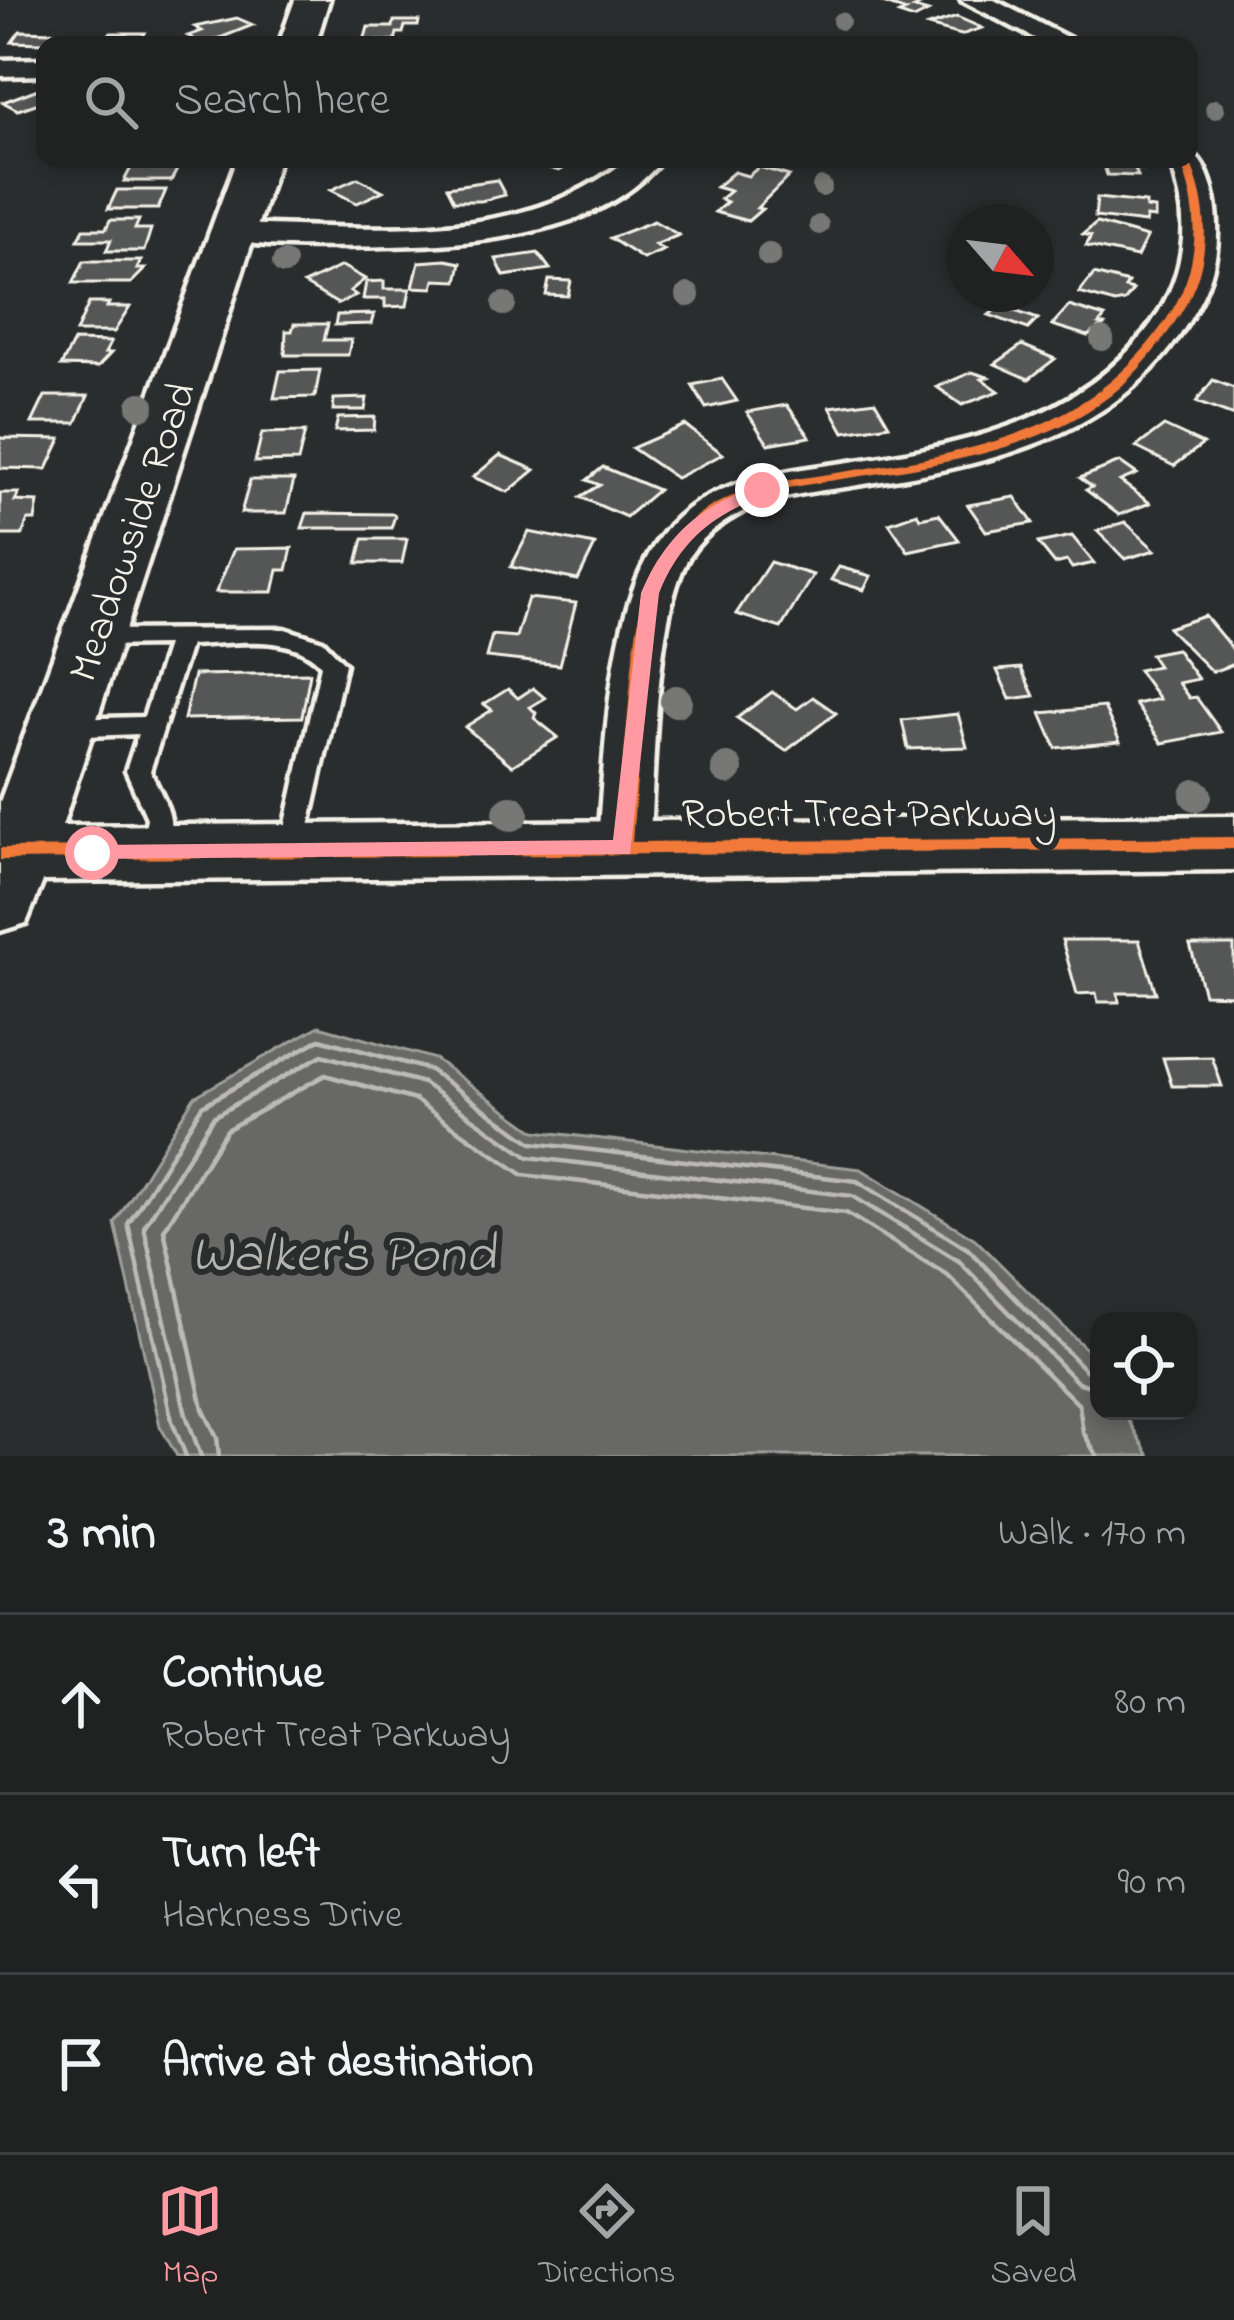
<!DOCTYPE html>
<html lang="en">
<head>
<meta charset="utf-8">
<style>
  body { margin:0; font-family:"Indie Flower",sans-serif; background:#282a2a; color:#f1f3f6 }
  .controls { position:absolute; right:36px; bottom:36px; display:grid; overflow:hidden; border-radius:24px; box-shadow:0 6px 18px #0003 }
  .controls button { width:108px; height:108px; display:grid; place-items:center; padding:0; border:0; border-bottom:3px solid #3d3f40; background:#202222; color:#f1f3f6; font:60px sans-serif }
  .compass { position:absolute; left:946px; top:204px; width:108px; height:108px; border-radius:50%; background:#202222; box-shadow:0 6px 18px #0003; rotate:118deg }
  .stop { position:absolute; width:36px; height:36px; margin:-27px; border:9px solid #ff9aa2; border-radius:50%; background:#fff }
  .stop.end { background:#ff9aa2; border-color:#fff; box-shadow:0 3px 12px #0008 }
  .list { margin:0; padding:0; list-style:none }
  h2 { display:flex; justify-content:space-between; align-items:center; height:156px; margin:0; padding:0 48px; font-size:51px }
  h2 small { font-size:39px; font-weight:400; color:#a2a4a5 }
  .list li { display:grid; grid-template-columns:78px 1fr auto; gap:36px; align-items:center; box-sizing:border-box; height:180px; padding:0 48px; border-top:3px solid #3d3f40 }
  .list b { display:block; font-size:45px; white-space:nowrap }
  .list p { margin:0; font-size:39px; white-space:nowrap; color:#a2a4a5 }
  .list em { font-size:39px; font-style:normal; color:#a2a4a5 }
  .icon { flex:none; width:66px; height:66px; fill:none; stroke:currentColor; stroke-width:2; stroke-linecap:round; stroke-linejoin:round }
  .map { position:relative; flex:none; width:1234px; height:1456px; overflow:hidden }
  .search { position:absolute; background:#202222; box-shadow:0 6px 18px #0003; left:36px; right:36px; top:36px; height:132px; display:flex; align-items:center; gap:30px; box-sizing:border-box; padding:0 42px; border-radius:24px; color:#a2a4a5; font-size:45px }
  .sheet { height:696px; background:#202222 }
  nav { display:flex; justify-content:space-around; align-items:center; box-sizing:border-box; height:168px; border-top:3px solid #3d3f40; background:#202222; font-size:33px; color:#a2a4a5 }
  nav a { display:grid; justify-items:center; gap:6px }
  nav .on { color:#ff9aa2 }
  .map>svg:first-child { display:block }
</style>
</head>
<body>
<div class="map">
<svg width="1234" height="1456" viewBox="0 0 1234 1456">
  <rect width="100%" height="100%" fill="#2a2d2e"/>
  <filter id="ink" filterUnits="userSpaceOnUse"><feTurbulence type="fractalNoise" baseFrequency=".00833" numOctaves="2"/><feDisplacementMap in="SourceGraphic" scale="24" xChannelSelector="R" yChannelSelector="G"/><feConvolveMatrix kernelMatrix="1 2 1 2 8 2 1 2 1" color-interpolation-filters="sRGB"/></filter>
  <g filter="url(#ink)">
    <polygon fill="#676866" stroke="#9f9f9a" stroke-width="3" points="319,1026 435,1059 535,1131 861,1169 975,1239 1087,1350 1099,1370 1099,1411 1123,1411 1149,1456 177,1456 160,1426 115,1223 194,1097"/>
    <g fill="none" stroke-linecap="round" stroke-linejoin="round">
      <g stroke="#bcbab4" stroke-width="4.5">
        <polyline points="186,1456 172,1421 128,1224 202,1106 320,1039 430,1070 532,1143 857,1181 968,1249 1085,1370 1099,1374"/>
        <polyline points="201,1456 186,1415 144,1227 213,1117 322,1055 423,1083 528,1157 852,1196 959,1261 1077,1382 1099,1389"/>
        <polyline points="219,1456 217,1437 203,1409 164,1230 226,1130 325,1075 415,1100 523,1175 846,1213 947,1275 1079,1405 1083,1432 1097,1456"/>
      </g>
    </g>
    <g fill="#555756" stroke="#f4f1e8" stroke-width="3">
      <polygon points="913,0 924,3 914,8 928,12 914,19 899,14 906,11 880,2"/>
      <polygon points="957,17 982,28 961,35 928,26"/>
      <polygon points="237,18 253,25 205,44 188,36 202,31 195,27"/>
      <polygon points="394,21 419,21 418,26 405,26 403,33 397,33 395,41 364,41 368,27 393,27"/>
      <polygon points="20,31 53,32 45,43 12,42"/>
      <polygon points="110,33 145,33 138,45 103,45"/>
      <polygon points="38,89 45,93 45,101 18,110 3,102"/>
      <polygon points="536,159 574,159 577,161 559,171 531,163"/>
      <polygon points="1088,159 1133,159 1141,169 1135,169 1138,176 1107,175 1104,166 1090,166"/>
      <polygon points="133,164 180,164 171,181 124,181"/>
      <polygon points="759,167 789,176 757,208 762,209 748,221 715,212 727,202 720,199 730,191 716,187 734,172 748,176"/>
      <polygon points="358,178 383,191 357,203 331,190"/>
      <polygon points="497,180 505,195 481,201 454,201 447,187"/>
      <polygon points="117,190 166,190 158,209 108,209"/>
      <polygon points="1097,198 1146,203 1146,208 1155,209 1155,218 1146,217 1146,223 1095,217"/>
      <polygon points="110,220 139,220 135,229 151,229 144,251 106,251 111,240 78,240 84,229 106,229"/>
      <polygon points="654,221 679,235 655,245 664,250 643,259 610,238"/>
      <polygon points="1097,223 1147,237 1137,257 1086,246 1091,236 1083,234"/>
      <polygon points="538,253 550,269 504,276 496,259"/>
      <polygon points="446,260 461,263 457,281 435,280 433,288 413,287 419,262"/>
      <polygon points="84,261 141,261 137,269 145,269 131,283 73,283"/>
      <polygon points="342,266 365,279 350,291 356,295 338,304 304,284"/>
      <polygon points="1094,274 1128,283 1125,288 1133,290 1125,301 1115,303 1079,293"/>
      <polygon points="549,280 571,281 568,296 546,295"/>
      <polygon points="384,281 384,289 410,289 407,306 385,307 385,299 363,299 366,282"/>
      <polygon points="89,303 109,303 107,307 130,307 114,332 76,332"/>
      <polygon points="1000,306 1038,319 1028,329 989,315"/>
      <polygon points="1069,306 1105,317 1099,324 1104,325 1088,336 1052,325"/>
      <polygon points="374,314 371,324 335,325 337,315"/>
      <polygon points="294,324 328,324 324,340 351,340 348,355 285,355 286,331 292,331"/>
      <polygon points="74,341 111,342 105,353 111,353 98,367 61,366"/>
      <polygon points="1022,345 1055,359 1029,379 995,364"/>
      <polygon points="320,370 315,397 274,398 280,371"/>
      <polygon points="972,372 988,377 982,379 999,391 962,405 937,387"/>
      <polygon points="722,379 737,401 706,408 692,385"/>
      <polygon points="1213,380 1234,388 1234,416 1196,402"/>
      <polygon points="45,396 88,396 76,423 32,423"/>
      <polygon points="367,398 365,410 333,410 334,399"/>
      <polygon points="875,401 889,425 844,432 830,407"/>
      <polygon points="787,405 810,437 768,444 747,412"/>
      <polygon points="375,417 374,430 335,431 338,418"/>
      <polygon points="685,425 723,454 676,478 632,448"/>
      <polygon points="1164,426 1203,444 1174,466 1136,447"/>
      <polygon points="305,432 298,461 255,462 262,433"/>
      <polygon points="0,438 61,439 47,469 0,468"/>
      <polygon points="500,455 535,470 508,492 473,477"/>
      <polygon points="1120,462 1137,474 1120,481 1150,503 1119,515 1086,490 1092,487 1080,478"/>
      <polygon points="603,467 658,490 626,517 580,497 600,485 587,480"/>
      <polygon points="250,480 294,480 286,513 241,513"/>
      <polygon points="0,493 19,493 15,501 38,502 35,520 28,520 22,535 0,535"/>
      <polygon points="1015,497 1033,523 986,531 968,505"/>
      <polygon points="307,513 393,514 395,516 391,528 302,528"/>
      <polygon points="917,513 920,518 939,514 959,540 908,551 889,523"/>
      <polygon points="1125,522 1155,550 1125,559 1097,531"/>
      <polygon points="529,532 595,545 578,580 511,567"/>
      <polygon points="1072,536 1094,563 1072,568 1067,561 1055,564 1038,543"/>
      <polygon points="363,539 407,539 402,563 357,563"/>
      <polygon points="292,548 287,570 278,570 273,592 216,592 234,549"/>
      <polygon points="770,562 813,575 781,628 736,614"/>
      <polygon points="839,567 871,576 864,590 831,580"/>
      <polygon points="528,598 576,603 560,665 486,657 492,635 516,637"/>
      <polygon points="1205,616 1234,651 1234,664 1212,672 1168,628"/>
      <polygon points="1176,649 1198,679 1178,683 1189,698 1196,697 1221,732 1162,743 1135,704 1159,699 1138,670 1158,666 1150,654"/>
      <polygon points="1021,668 1034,696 1010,699 997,670"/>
      <polygon points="310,673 302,717 184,719 194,675"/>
      <polygon points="533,688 545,698 530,707 536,713 534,718 558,737 512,766 465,727 492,710 484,704 508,689 518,698"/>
      <polygon points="772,692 797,709 813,697 836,713 786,751 737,718"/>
      <polygon points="1104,707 1120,742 1056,748 1041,713"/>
      <polygon points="958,714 967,747 908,749 902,720"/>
      <polygon points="1062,940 1139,940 1156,993 1118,993 1119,1002 1098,1002 1096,993 1077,994"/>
      <polygon points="1190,945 1234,945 1234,995 1204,994"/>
      <polygon points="1212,1057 1222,1086 1172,1086 1163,1058"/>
    </g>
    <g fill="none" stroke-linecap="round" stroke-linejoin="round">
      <defs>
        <path id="lane" d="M285 629 323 641 345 664 302 858H284L280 851 321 665C290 631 232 644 190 645L150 771C166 805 180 822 163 859H145L141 852 147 818 126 771 138 734 62 737 50 728 62 719 144 717 167 645 95 646 84 638 95 630Z"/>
        <g id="street">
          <polygon points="961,0 994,0 1082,45 1048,45"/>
          <polygon points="45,59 45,75 0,76 0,60"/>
          <path d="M1189 151C1212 164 1218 210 1217 234 1217 274 1200 304 1179 336 1106 441 983 465 864 484 828 490 791 493 756 505 731 517 706 531 690 555 653 615 655 775 649 849L641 863 623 869 605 863 597 849C607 756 605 595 670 525 710 482 774 473 829 465 949 448 1076 428 1152 323 1188 272 1192 216 1169 159H1189Z"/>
          <path d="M628 159H662C641 187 604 209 571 220 533 233 492 240 453 243 419 246 230 253 216 234L232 224C364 226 519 248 628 159Z"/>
        </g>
        <g id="secondary">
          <polygon points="295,0 329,0 315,45 279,45"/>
          <polygon points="237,159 279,159 62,826 1234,816 1234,870 43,881 26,923 0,931 0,802"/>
        </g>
      </defs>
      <use href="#lane" stroke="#f4f1e8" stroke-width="9"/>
      <use href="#street" stroke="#f4f1e8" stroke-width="9"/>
      <use href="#secondary" stroke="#f4f1e8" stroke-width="9"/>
      <use href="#lane" fill="#2a2d2e" fill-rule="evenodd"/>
      <use href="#street" fill="#2a2d2e" fill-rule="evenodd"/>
      <use href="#secondary" fill="#2a2d2e" fill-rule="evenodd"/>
      <defs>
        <path id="cycleway" d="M1179 159H1189C1213 215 1211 271 1175 322 1160 345 1143 366 1123 385 1048 452 937 464 842 479 786 488 724 495 686 541 646 589 648 657 643 715 639 758 635 800 632 842L1234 837V849L0 860V848L616 842C620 800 624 758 628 715 634 653 634 584 678 534 717 489 780 481 836 473 965 453 1084 437 1164 323 1200 272 1203 216 1179 159Z"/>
      </defs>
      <use href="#cycleway" stroke="#2a2d2e" stroke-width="7"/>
      <use href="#cycleway" fill="#f17a3a" fill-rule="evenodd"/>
    </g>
    <g fill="#777875">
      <circle cx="841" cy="21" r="9"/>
      <circle cx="1215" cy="109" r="10"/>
      <circle cx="822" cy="187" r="10"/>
      <circle cx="819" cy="225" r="10"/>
      <circle cx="769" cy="255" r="12"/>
      <circle cx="284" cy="263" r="12"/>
      <circle cx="688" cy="295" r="12"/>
      <circle cx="504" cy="304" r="12"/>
      <circle cx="1102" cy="339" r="12"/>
      <circle cx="141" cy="406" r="14"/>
      <circle cx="676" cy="701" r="16"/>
      <circle cx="727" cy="769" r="16"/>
      <circle cx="1196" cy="795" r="16"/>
      <circle cx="511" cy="813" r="18"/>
    </g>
  </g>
  <path fill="#ff9aa2" d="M762 485 770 490 768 494C714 514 681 539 659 593L630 854 85 859 82 853 92 845 613 840 641 593C665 536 702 503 762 485Z"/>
  <g text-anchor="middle" stroke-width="12" stroke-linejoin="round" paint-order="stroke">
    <g font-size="42" fill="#f4f1e8" stroke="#2a2d2e">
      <text transform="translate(130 531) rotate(-71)" y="15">Meadowside Road</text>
      <text x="869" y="826">Robert Treat Parkway</text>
    </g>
    <g font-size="54" font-style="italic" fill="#b5b3ae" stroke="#2a2d2e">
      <text x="343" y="1270">Walker's Pond</text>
    </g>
  </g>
</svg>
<div class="controls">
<button><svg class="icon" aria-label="locate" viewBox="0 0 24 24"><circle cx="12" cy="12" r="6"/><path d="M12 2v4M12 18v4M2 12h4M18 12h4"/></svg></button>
</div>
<svg class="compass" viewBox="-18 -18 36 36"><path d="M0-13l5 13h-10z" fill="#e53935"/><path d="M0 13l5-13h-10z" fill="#a2a4a5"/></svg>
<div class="stop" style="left:92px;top:853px"></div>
<div class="stop end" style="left:762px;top:490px"></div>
<div class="search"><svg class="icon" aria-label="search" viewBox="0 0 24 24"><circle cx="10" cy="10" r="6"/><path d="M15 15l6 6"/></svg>Search here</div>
</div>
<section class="sheet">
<h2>3 min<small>Walk · 170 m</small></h2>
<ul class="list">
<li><svg class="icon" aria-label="ahead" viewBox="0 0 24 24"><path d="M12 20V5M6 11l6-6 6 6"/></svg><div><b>Continue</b><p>Robert Treat Parkway</p></div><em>80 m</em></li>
<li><svg class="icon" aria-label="left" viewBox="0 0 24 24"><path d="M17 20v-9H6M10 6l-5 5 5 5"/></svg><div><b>Turn left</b><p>Harkness Drive</p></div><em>90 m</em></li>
<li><svg class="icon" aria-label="arrive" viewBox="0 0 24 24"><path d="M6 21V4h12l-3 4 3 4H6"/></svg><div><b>Arrive at destination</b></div></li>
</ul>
</section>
<nav>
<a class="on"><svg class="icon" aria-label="map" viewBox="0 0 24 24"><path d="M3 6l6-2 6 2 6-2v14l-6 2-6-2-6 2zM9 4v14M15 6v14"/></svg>Map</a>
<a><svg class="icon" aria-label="directions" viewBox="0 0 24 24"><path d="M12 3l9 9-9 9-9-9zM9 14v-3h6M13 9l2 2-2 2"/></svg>Directions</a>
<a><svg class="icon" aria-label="saved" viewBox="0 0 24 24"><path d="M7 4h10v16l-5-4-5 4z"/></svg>Saved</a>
</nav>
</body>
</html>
